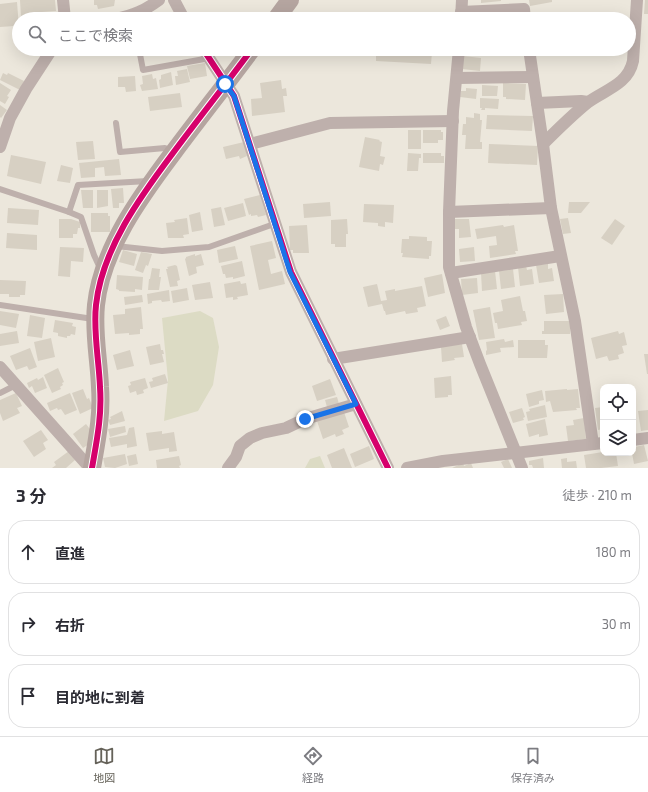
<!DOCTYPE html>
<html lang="ja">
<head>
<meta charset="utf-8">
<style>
  body { margin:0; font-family:"Exo 2","Noto Sans JP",sans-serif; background:#f7f7f7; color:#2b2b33 }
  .controls { position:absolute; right:12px; bottom:12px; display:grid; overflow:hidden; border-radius:8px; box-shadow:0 4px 16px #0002 }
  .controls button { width:36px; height:36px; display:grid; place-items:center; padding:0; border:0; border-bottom:1px solid #e1e1e2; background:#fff; color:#2b2b33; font:20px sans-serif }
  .stop { position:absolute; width:12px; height:12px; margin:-9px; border:3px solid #1a73e8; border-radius:50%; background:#fff }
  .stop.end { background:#1a73e8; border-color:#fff; box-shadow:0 1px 4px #0008 }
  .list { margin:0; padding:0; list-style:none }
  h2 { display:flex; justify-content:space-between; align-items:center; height:52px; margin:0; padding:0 16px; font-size:17px }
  h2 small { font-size:13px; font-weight:400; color:#7c7c81 }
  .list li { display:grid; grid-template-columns:26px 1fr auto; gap:12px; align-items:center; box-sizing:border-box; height:64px; margin:0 8px 8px; padding:0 8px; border:1px solid #e1e1e2; border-radius:16px }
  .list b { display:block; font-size:15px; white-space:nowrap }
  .list em { font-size:13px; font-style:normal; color:#7c7c81 }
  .icon { flex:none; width:22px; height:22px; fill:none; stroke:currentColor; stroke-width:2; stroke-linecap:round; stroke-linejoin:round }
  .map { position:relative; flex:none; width:648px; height:468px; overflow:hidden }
  .search { position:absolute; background:#fff; box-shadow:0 4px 16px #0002; left:12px; right:12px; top:12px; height:44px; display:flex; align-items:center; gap:10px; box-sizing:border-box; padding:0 14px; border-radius:22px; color:#7c7c81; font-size:15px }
  .sheet { height:268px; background:#fff }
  nav { display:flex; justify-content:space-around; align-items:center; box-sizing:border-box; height:56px; border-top:1px solid #e1e1e2; background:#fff; font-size:11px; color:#7c7c81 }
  nav a { display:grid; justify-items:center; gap:2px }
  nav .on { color:#656259 }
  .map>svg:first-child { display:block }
</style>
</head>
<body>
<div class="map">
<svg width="648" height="468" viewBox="0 0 648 468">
  <rect width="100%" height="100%" fill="#ece7dc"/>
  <g fill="#dcdbc4">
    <polygon points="200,311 213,318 219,347 213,385 198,411 164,421 168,380 162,318"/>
    <polygon points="320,456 325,468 305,468 310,459"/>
  </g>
  <g fill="#d7d0c3">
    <polygon points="20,0 55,0 56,11 42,12 43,18 37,19 36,16 21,17"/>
    <polygon points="94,0 115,0 114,6 98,9 97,5 94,5"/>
    <polygon points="481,0 501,0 501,1 481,3"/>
    <polygon points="529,0 552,0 552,2 530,6"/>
    <polygon points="645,0 648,0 648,14 644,14"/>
    <polygon points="17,2 19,28 14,29 14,26 0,27 0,4"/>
    <polygon points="417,14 445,15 444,19 417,19"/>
    <polygon points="519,14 519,19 489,19 489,16"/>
    <polygon points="376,49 434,49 434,52 432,52 431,64 376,61"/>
    <polygon points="463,56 481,58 480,71 462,69"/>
    <polygon points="205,63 207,76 190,79 187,66"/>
    <polygon points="187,69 190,82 176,85 175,76 178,76 177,71"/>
    <polygon points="171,72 173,85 160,88 159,80 161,79 161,75"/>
    <polygon points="3,73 7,75 8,73 24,81 20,90 0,80"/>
    <polygon points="152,74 153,79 156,78 158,89 142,91 140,85 143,84 142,76"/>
    <polygon points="135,76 136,91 126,92 125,87 118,87 118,77"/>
    <polygon points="281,80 282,89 286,88 287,96 283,96 285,112 252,116 251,99 262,98 260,83"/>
    <polygon points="0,83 11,90 7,96 9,97 5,104 0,101"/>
    <polygon points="503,83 526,84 525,100 506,99 506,97 503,97"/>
    <polygon points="482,85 498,86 497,96 482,96"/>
    <polygon points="466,88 477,89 476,99 460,97 461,91 466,91"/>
    <polygon points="180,93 182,107 150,111 148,97"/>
    <polygon points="480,98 499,99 498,109 485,108 485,110 481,110 482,108 480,108"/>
    <polygon points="0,105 7,110 1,118 0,117"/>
    <polygon points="474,113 480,114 480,120 482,120 480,142 482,142 482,149 465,149 466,135 462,135 463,124 466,124 466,117 474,118"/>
    <polygon points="487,115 533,116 532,131 486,129"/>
    <rect x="408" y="130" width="13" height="19"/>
    <polygon points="423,130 441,130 441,132 443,132 443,140 438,140 438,143 423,143"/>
    <polygon points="365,137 380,140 379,141 382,142 380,156 385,157 383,165 380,164 379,171 359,167"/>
    <polygon points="93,141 95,159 78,160 76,142"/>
    <polygon points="244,142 247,156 240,159 239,156 226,159 223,147"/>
    <polygon points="489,144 538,146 537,165 488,163"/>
    <polygon points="408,153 421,154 421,158 419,158 418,171 407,171"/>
    <polygon points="423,153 441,153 441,156 444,156 444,163 423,163"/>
    <polygon points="11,155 46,162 41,184 7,176"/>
    <polygon points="119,159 121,175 105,176 104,167 95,168 95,177 81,178 79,163"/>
    <polygon points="61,165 73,168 70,183 57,181"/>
    <polygon points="123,188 124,203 119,203 119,208 113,208 111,189"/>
    <polygon points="81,190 93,190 93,208 83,208"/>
    <polygon points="97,190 108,190 108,206 97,208"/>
    <polygon points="260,195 266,215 258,217 257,215 251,216 251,214 249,215 244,199"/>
    <polygon points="330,202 331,216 304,218 303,204"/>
    <polygon points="569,202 590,202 581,213 568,213"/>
    <polygon points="243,203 246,216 228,221 224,208"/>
    <polygon points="364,204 394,205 393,223 385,222 385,227 378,226 378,223 363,222"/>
    <polygon points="221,207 225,225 214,227 211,209"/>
    <polygon points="8,208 39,210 38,225 7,223"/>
    <polygon points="200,212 203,230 192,232 189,215"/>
    <polygon points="91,213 108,213 108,216 110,216 110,232 91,232"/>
    <polygon points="187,218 189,234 183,235 184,238 168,238 166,223 175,222 174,220"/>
    <polygon points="568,218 571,233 563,234 560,219"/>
    <polygon points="59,219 71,219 80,222 80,228 78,228 77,234 73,234 73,238 59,238"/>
    <polygon points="347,219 348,234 346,234 346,247 335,247 335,244 331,244 331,220"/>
    <polygon points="455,219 469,219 471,237 459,238 459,229 455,229"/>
    <polygon points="615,219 625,226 612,245 601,238"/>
    <polygon points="307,225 309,253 293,253 293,250 290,250 289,226"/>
    <polygon points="503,225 504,227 514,225 518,251 515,251 516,254 490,258 489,246 497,245 496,236 477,239 475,229"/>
    <polygon points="7,233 37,235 37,250 6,248"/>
    <polygon points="409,236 427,237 427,241 432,241 431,256 429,256 429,259 402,257 403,253 401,253 402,239 409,239"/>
    <polygon points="272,241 276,258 268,260 271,274 282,271 285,284 259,290 250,246"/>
    <polygon points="235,246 238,259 219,263 217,250"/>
    <polygon points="60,247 84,248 83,262 71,261 70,277 58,276"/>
    <polygon points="474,247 475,261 460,262 459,249"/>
    <polygon points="123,250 137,254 134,266 119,262"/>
    <polygon points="141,252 152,254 148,266 146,265 143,273 135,270"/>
    <polygon points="195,254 195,256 201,254 204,265 196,267 197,273 189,276 185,259 186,258 186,257"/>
    <polygon points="242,261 245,276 233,279 233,277 226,278 225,274 223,274 221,266"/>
    <polygon points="548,264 548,269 552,268 554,281 539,283 536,265"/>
    <polygon points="175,265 177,266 180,280 177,281 178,286 170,287 166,269 168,269 167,267"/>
    <polygon points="526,266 527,270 532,269 534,284 520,286 518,267"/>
    <polygon points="152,268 160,269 159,277 161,277 159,290 148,290 149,279 150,279"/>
    <polygon points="513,269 515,287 501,289 499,271"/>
    <polygon points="495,271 497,289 482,291 481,273"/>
    <polygon points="442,274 445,293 428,297 424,278"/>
    <polygon points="117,275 143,277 142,290 135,289 135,292 119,291 119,290 116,289"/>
    <polygon points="477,278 478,293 462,295 461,279"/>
    <polygon points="0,280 26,281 25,295 20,295 20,297 9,297 9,294 0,294"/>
    <polygon points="240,281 241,284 246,283 248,295 237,297 238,299 233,300 233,297 226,298 224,284"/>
    <polygon points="210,282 213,298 195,300 192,285"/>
    <polygon points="377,284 381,301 387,300 385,291 395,289 395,291 422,286 426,306 417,308 418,312 406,314 405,311 386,315 385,311 384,311 382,304 368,307 363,287"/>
    <polygon points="187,288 189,300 173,303 171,291"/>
    <polygon points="169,290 170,301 162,302 161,300 152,301 152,303 148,304 147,294"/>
    <polygon points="563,294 564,312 546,314 544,295"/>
    <polygon points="142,295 143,302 125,305 124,297"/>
    <polygon points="520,296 523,311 525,311 527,321 521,322 522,325 498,329 497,323 495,323 493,313 503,311 501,300"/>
    <polygon points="141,307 143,329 140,329 140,334 129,335 129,333 115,334 113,315 125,314 125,309"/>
    <polygon points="490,307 495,338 479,340 473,310"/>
    <polygon points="0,311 19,314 16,328 0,325"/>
    <polygon points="30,315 45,318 42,338 27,336"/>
    <polygon points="446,316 450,326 440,330 436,320"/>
    <polygon points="55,320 73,323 72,326 76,327 75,335 71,334 70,336 67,336 67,338 58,336 58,333 53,332"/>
    <polygon points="544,321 570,321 570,334 542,334 542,331 544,331"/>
    <polygon points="17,331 19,343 0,346 0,334"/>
    <polygon points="618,331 619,334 624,332 627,345 622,346 624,353 618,355 619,359 609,361 607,356 596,359 591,338"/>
    <polygon points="51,338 55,357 38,361 34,342"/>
    <polygon points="504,339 505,342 513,340 514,347 500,348 501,352 486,355 486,351 487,350 486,342"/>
    <polygon points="518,340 545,340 545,345 548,345 547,358 518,358"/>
    <polygon points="160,344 161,350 163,350 164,354 162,354 164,362 150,365 146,347"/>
    <polygon points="462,344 464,357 454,358 455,360 442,362 441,347"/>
    <polygon points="30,348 37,367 29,370 27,366 16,370 10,356"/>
    <polygon points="130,350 134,366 117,370 113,355"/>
    <polygon points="644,354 648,354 648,374 647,374"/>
    <polygon points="58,368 64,382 62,383 63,385 60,387 61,389 52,393 44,375"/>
    <polygon points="165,374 168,383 151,388 149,382 153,381 152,378"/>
    <polygon points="451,376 452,395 448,395 448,397 435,398 434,378"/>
    <polygon points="43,377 47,388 35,393 32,386 29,388 27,383 37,378 38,380"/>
    <polygon points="145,378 148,388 143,390 144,393 137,395 136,391 130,393 128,386 131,385 130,382"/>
    <polygon points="330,379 336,395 317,401 312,386"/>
    <polygon points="83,389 87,399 89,398 93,408 80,414 72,393"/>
    <polygon points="567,389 567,390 578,389 580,408 576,408 577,410 553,412 550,401 546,402 545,391"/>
    <polygon points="542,390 544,400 539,401 539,404 529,407 526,394"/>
    <polygon points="16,393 22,406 17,408 20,413 3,421 0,413 0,400"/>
    <polygon points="70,393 77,410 65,415 61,409 58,410 57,408 50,411 47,403"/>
    <polygon points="337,397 339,404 327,407 325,400"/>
    <polygon points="545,405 547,417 528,421 526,412 530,411 529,409"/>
    <polygon points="603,407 603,429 598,430 595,408"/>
    <polygon points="522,408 525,417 523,418 524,420 513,423 509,412"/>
    <polygon points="648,410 648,430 641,431 638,411"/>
    <polygon points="122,411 125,421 110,425 108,420 111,419 110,417"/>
    <polygon points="344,412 349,427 342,430 344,434 336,437 335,434 323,439 317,421"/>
    <polygon points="584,418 586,439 568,441 566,426 574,425 573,420"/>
    <polygon points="545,419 548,435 539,437 539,434 529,437 526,424"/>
    <polygon points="86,424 93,433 89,444 83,448 73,434"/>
    <polygon points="125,426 126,432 110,437 108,429"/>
    <polygon points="134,427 137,446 127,448 127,444 111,447 109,438 127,435 129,428"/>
    <polygon points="41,430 48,440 43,443 46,449 34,457 23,441"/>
    <polygon points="162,431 162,434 174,432 177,451 169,452 169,448 149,451 146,433"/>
    <polygon points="644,445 648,461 634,464 632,453 636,451 635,447"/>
    <polygon points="369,446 374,459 355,467 350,454"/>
    <polygon points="344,448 352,468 332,468 327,455"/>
    <polygon points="69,451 75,460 66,468 52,468 56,465 54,462"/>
    <polygon points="603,452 616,453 618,466 601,468 586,468 584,455"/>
    <polygon points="125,454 127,464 115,468 105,467 103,458"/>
    <polygon points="136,454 138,464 129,466 127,456"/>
    <polygon points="179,456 181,465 179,466 180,468 157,468 156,460"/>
    <polygon points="543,458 544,468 533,468 532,465 529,465 529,461"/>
    <polygon points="567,458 567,462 576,461 577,468 562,468 561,459"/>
    <polygon points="508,459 512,468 504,468 501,462"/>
    <polygon points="463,463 464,466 471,463 473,468 452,468"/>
  </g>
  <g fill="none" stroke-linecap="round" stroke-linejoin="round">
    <g stroke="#beb0ac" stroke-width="6">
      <polyline points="139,49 143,70 210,58"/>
      <polyline points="116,123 120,152 165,148 172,153"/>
      <polyline points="0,189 69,212 81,217 94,255 100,268"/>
      <polyline points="69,212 78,185 148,181"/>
      <polyline points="116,246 162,251 209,247 274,224"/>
      <polyline points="0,305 93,319"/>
      <polyline points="0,393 16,385"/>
    </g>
    <g stroke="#beb0ac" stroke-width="12">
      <polyline points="63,0 65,19"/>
      <polyline points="174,0 184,19"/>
      <polyline points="461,12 524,9 525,19"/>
      <path d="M116 19C134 15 144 11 159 0"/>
      <polyline points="461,19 462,0"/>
      <polyline points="203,49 234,96 291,272 388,468"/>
      <polyline points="459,49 453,111 449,212 449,267 466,327 480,364 522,468"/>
      <polyline points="529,49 543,144 551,208 575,321 593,444"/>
      <polyline points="457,78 533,77"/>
      <polyline points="537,103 581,101 588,102"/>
      <polyline points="250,144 330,123 453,121"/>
      <path d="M543 144C557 130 571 116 587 103 604 90 628 85 633 61L637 0"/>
      <polyline points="0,147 10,118 26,89 52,49"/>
      <polyline points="449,212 551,208"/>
      <polyline points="451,273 560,256"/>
      <polyline points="333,359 470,337"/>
      <polyline points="0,367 90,468"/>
      <polyline points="633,440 648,438"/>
      <polyline points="228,468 236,457 240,446 250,438 262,433 286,428 305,419 356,404"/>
      <polyline points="407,468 443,461 603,443"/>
    </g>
    <g stroke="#b5a5a0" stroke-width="18">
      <polyline points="276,19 290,0"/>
      <path d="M92 468C97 439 102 416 100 387 99 360 93 332 96 305 102 249 140 197 173 153 199 118 226 84 252 49"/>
    </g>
    <defs>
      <g id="cycleway">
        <polyline points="203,49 234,96 291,272 388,468"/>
        <path d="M92 468C97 439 102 416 100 387 99 360 93 332 96 305 102 249 140 197 173 153 199 118 226 84 252 49"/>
      </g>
    </defs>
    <use href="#cycleway" stroke="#fff" stroke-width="8"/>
    <use href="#cycleway" stroke="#d6006c" stroke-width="6"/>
  </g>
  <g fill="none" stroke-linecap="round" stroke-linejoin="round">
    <polyline stroke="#1a73e8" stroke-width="5" points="225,84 234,96 290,272 356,404 305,419"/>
  </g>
</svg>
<div class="controls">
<button><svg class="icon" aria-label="locate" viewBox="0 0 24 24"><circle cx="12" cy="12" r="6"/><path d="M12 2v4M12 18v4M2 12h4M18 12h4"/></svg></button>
<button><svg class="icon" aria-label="layers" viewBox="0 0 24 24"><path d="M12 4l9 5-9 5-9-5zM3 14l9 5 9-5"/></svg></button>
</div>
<div class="stop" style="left:225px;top:84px"></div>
<div class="stop end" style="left:305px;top:419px"></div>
<div class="search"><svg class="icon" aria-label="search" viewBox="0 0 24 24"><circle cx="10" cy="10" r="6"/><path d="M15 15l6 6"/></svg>ここで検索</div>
</div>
<section class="sheet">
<h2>3 分<small>徒歩 · 210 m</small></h2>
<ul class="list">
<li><svg class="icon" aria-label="ahead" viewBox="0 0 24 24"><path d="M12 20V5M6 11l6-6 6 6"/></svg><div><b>直進</b></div><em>180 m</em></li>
<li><svg class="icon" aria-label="right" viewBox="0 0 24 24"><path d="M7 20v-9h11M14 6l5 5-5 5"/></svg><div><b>右折</b></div><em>30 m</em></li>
<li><svg class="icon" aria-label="arrive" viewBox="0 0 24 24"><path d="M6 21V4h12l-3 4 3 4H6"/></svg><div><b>目的地に到着</b></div></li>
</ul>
</section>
<nav>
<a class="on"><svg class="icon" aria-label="map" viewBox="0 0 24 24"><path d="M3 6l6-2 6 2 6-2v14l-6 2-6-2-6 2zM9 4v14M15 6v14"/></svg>地図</a>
<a><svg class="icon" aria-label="directions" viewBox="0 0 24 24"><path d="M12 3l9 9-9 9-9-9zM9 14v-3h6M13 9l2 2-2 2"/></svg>経路</a>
<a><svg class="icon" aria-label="saved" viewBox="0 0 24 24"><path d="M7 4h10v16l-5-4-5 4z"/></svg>保存済み</a>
</nav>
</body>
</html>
